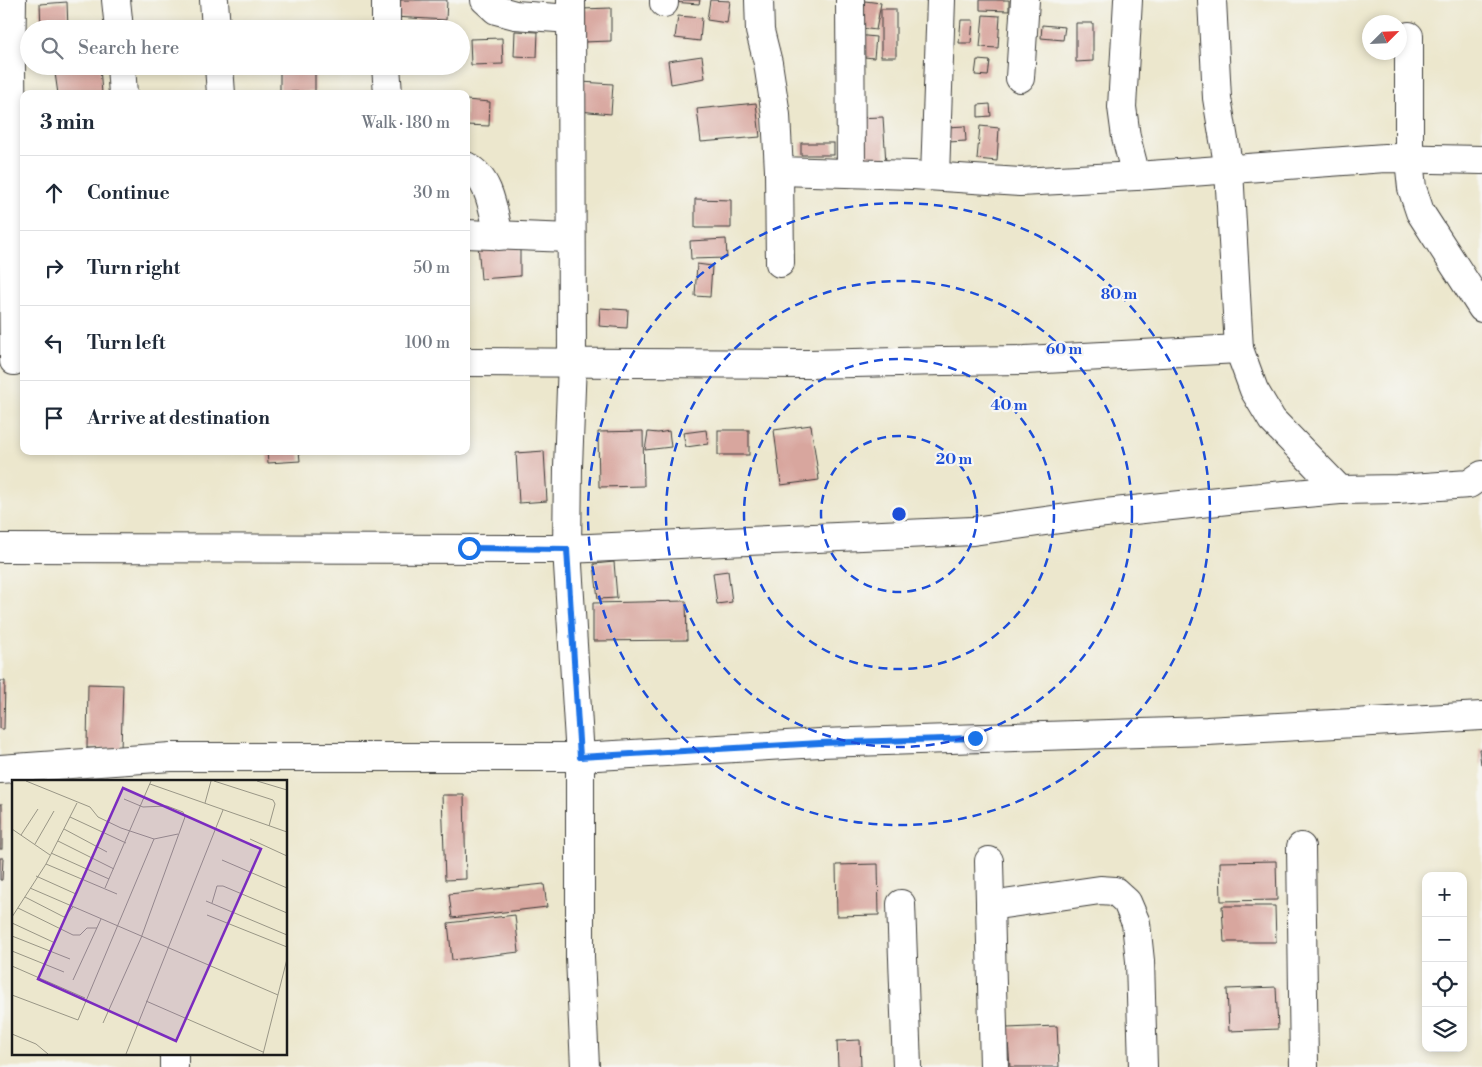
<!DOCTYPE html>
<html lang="en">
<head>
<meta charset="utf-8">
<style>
  body { margin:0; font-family:"Libre Bodoni",serif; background:#f6f6f7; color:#1f2937 }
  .controls { position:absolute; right:15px; bottom:15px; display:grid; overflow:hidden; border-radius:10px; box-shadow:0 2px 8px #0003 }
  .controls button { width:45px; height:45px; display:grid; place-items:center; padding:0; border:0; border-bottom:1px solid #e0e1e3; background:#fff; color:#1f2937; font:25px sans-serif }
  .compass { position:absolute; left:1362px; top:15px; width:45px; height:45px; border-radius:50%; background:#fff; box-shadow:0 2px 8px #0003; rotate:66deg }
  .stop { position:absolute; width:15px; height:15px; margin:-11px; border:4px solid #1a73e8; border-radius:50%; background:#fff }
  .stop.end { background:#1a73e8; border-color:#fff; box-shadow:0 1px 5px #0008 }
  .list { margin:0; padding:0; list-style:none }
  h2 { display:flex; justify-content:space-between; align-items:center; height:65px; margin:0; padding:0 20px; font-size:21px }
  h2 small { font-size:16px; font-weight:400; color:#747a83 }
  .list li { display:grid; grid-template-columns:32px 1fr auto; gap:15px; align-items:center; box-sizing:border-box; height:75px; padding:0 20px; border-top:1px solid #e0e1e3 }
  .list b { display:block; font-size:19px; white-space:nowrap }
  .list em { font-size:16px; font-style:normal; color:#747a83 }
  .icon { flex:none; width:28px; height:28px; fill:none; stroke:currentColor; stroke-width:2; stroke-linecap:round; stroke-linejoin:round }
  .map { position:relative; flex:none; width:1482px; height:1067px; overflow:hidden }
  .search { position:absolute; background:#fff; box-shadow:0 2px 8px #0003; left:20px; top:20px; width:450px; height:55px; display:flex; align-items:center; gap:12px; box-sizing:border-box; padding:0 18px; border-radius:28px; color:#747a83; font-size:19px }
  .panel { position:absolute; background:#fff; box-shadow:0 2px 8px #0003; left:20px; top:90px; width:450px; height:365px; border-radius:10px }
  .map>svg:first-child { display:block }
</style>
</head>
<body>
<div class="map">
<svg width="1482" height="1067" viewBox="0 0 1482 1067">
  <rect width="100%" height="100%" fill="#f6f6f2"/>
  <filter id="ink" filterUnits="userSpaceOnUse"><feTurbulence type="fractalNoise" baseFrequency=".02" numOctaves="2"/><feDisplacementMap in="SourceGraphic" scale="10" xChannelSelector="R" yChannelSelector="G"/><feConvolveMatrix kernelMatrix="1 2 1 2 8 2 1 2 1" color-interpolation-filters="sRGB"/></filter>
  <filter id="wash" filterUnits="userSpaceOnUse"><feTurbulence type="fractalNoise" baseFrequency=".0096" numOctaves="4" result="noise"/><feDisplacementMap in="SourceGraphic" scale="20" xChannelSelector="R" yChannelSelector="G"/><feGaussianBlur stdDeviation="1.12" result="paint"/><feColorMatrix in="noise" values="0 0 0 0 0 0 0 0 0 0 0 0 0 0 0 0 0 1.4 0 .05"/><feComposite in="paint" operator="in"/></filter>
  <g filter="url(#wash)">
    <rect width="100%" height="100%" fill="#ece7cd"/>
    <g id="blocks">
      <g fill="#d8a69e">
        <polygon points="395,0 447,0 446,20 394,17"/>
        <polygon points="672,0 700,0 699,4 672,2"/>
        <polygon points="710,0 730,1 727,23 707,20"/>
        <polygon points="857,0 881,3 876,30 853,27"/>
        <polygon points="980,0 1009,0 1009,11 980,10"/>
        <polygon points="67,2 68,29 41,29 40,4"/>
        <polygon points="611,8 611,41 583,42 582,9"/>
        <rect x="881" y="9" width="15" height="48"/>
        <polygon points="983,15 1000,16 998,48 980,47"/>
        <polygon points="678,16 702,18 700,41 675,38"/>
        <polygon points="961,20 973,20 971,43 959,43"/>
        <polygon points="434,22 434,29 395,29 395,23"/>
        <polygon points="1076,23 1093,23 1093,61 1076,62"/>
        <polygon points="1042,25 1065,27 1063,40 1041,38"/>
        <rect x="224" y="27" width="20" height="2"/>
        <polygon points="515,31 538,32 537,57 514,56"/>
        <polygon points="856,35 876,37 874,58 855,56"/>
        <polygon points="502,38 503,64 471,65 470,39"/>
        <polygon points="702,56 705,78 671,84 668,61"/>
        <polygon points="977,60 990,61 988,76 975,75"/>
        <polygon points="54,66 100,66 102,94 58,94"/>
        <rect x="280" y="66" width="35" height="26"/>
        <rect x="396" y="66" width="34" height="2"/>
        <polygon points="581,82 613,84 611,114 579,111"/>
        <polygon points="466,100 490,102 489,126 466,125"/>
        <polygon points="756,103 760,137 701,142 697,109"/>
        <polygon points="990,104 991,116 978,117 978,105"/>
        <polygon points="883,117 886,163 857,164 854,118"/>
        <polygon points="965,126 966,141 948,142 947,127"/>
        <polygon points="980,126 999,128 997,161 977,159"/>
        <rect x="801" y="143" width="33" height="12"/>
        <polygon points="695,199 731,200 731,228 695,228"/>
        <polygon points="726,239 727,258 691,259 690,241"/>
        <polygon points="478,244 520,244 520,276 481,279"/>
        <polygon points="697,264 712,266 710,297 695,296"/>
        <polygon points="600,308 628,310 627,328 599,326"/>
        <polygon points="466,402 469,402 468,421 466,421"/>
        <polygon points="811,425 819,480 781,485 774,430"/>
        <polygon points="706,430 708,444 686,447 683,433"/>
        <rect x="718" y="430" width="31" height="25"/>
        <polygon points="643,431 644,486 599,487 598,432"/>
        <polygon points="669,431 671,447 645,450 648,432 658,433"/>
        <polygon points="267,451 299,451 300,461 268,463"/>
        <polygon points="544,451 547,501 519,503 516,453"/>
        <polygon points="614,562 617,598 598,599 594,564"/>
        <polygon points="728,571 732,602 717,604 713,573"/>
        <polygon points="686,601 687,640 593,641 593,603"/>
        <polygon points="0,681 5,681 4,729 0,729"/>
        <polygon points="88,684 123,685 121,749 87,748"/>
        <polygon points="1479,749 1482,749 1482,764 1481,764"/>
        <polygon points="442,795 464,795 466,879 445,880"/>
        <rect x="0" y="804" width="2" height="45"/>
        <polygon points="0,858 3,858 2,880 0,880"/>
        <polygon points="1276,861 1277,900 1221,901 1220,862"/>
        <polygon points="878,864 879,915 837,916 836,865"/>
        <polygon points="544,884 547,907 452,918 449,894"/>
        <polygon points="1222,906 1275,906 1276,942 1224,942"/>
        <polygon points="515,915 519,952 452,960 448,923"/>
        <polygon points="1276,987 1278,1029 1229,1031 1227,989"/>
        <polygon points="1057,1026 1059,1067 1010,1067 1007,1028"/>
        <polygon points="860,1040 861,1067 838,1067 837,1041"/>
      </g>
    </g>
  </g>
  <g filter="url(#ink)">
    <use href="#blocks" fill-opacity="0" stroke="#3b3a37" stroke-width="1"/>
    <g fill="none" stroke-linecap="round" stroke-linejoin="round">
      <defs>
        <g id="minor">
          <polyline points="12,0 11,66 14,361"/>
          <polyline points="116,0 119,29"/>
          <polyline points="214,0 216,29"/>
          <polyline points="485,0 496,10 515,15 571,19"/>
          <polyline points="571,0 572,362 568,467 567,549 580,757 580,957 585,1067"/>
          <polyline points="664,0 664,3"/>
          <polyline points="759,0 760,31 768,63 776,115 779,171 780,263"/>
          <polyline points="850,0 851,173"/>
          <polyline points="1128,0 1122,107 1126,137 1136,176"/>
          <polyline points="1212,0 1217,98 1229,170 1239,349 1254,390 1272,420 1340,490"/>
          <polyline points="386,29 386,0"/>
          <polyline points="1409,36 1409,159 1412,188 1420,212 1482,308"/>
          <polyline points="121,66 123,94"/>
          <polyline points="219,66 221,94"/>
          <polyline points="386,66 388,94"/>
          <polyline points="1020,78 1025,0"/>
          <path d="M466 166C491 179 493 211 499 236"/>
          <polyline points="779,171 912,175 1020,182 1136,176 1385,158 1482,160"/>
          <polyline points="935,176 941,0"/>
          <polyline points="466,234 571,238"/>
          <polyline points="466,362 809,364 943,361 1025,360 1239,349"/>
          <polyline points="0,548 567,549 973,531 1096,514 1228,500 1340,490 1397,489 1469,484 1482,475"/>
          <polyline points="0,769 171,757 580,757 820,743 1207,731 1482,716"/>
          <polyline points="1301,847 1304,1067"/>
          <polyline points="989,861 994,1067"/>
          <polyline points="901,904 907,1067"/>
          <polyline points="990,906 1100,890 1115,891 1127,902 1136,923 1140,961 1143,1067"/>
          <polyline points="174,1053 174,1067"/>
        </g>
      </defs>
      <use href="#minor" stroke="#3b3a37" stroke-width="30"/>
      <use href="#minor" stroke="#fff" stroke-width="28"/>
    </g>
  </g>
  <g fill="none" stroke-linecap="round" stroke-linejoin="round" filter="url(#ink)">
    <polyline stroke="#1a73e8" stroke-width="6" points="469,548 567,549 580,757 820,743 975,738"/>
  </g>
  <g fill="none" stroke="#1d4ed8" stroke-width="2.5" stroke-dasharray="9 6">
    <circle cx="899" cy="514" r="78"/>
    <circle cx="899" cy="514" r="155"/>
    <circle cx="899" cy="514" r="233"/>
    <circle cx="899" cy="514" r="311"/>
  </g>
  <g transform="translate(12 780)">
    <rect width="275" height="275" fill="#ece7cd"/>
    <path fill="none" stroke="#999686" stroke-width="1" d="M14 1 78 27 86 37 109 48 142 59 166 54M202 1 261 20 263 24 257 46M245 1 275 10M138 4 275 52M193 23 199 1M58 37 114 63M0 49 38 75M52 49 95 72M9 55 26 29M238 59 275 76M46 61 102 89M23 64 42 31M39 73 97 99M210 80 275 108M34 84 105 114M24 96 64 114M18 108 266 215M93 108 139 1M13 117 52 137 61 127M194 121 275 155M200 123 205 106H211L275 133M6 128 61 155H68L75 148H85M195 135 275 167M0 137 34 84 65 23M0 143 41 162M0 156 58 179M0 171 52 192M0 186 73 218M61 200 89 139M0 215 66 240 142 59M134 221 251 272M91 243 129 158 173 37 171 32 155 26 131 27 112 19M0 254 24 264 36 274M114 274 211 30M251 274 275 179"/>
    <path fill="#7b2cbf" fill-opacity="0.15" stroke="#7b2cbf" stroke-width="2.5" d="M111 8 249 69 164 261 26 199Z"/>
    <rect width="275" height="275" fill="none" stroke="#1c1c1c" stroke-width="2.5"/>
  </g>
  <circle cx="899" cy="514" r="8" fill="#1d4ed8" stroke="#f6f6f2" stroke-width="2.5"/>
  <g font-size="15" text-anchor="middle" font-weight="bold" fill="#1d4ed8" stroke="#f6f6f2" stroke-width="4.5" stroke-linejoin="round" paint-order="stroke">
    <text x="1119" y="299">80 m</text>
    <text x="1064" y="354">60 m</text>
    <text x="1009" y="410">40 m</text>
    <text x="954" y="464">20 m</text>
  </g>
</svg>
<div class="controls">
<button>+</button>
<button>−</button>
<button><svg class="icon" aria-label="locate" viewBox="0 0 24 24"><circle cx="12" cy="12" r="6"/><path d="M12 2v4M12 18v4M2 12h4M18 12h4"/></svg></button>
<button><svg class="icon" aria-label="layers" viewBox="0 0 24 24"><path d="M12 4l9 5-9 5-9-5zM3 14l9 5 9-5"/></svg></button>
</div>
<svg class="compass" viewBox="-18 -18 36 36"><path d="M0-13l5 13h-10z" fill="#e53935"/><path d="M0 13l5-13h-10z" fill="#747a83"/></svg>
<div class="stop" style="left:469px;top:548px"></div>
<div class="stop end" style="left:975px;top:738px"></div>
<div class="search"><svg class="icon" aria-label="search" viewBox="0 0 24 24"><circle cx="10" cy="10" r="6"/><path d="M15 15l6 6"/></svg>Search here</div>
<section class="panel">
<h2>3 min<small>Walk · 180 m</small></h2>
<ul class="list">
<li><svg class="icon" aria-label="ahead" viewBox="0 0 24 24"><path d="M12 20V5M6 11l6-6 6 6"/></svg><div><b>Continue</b></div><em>30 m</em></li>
<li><svg class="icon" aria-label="right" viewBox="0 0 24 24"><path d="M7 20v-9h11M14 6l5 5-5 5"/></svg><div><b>Turn right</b></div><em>50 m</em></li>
<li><svg class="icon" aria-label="left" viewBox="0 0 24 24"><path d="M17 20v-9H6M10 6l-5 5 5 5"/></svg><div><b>Turn left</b></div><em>100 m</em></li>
<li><svg class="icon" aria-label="arrive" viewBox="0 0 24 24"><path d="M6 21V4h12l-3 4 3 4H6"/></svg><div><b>Arrive at destination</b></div></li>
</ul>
</section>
</div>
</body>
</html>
